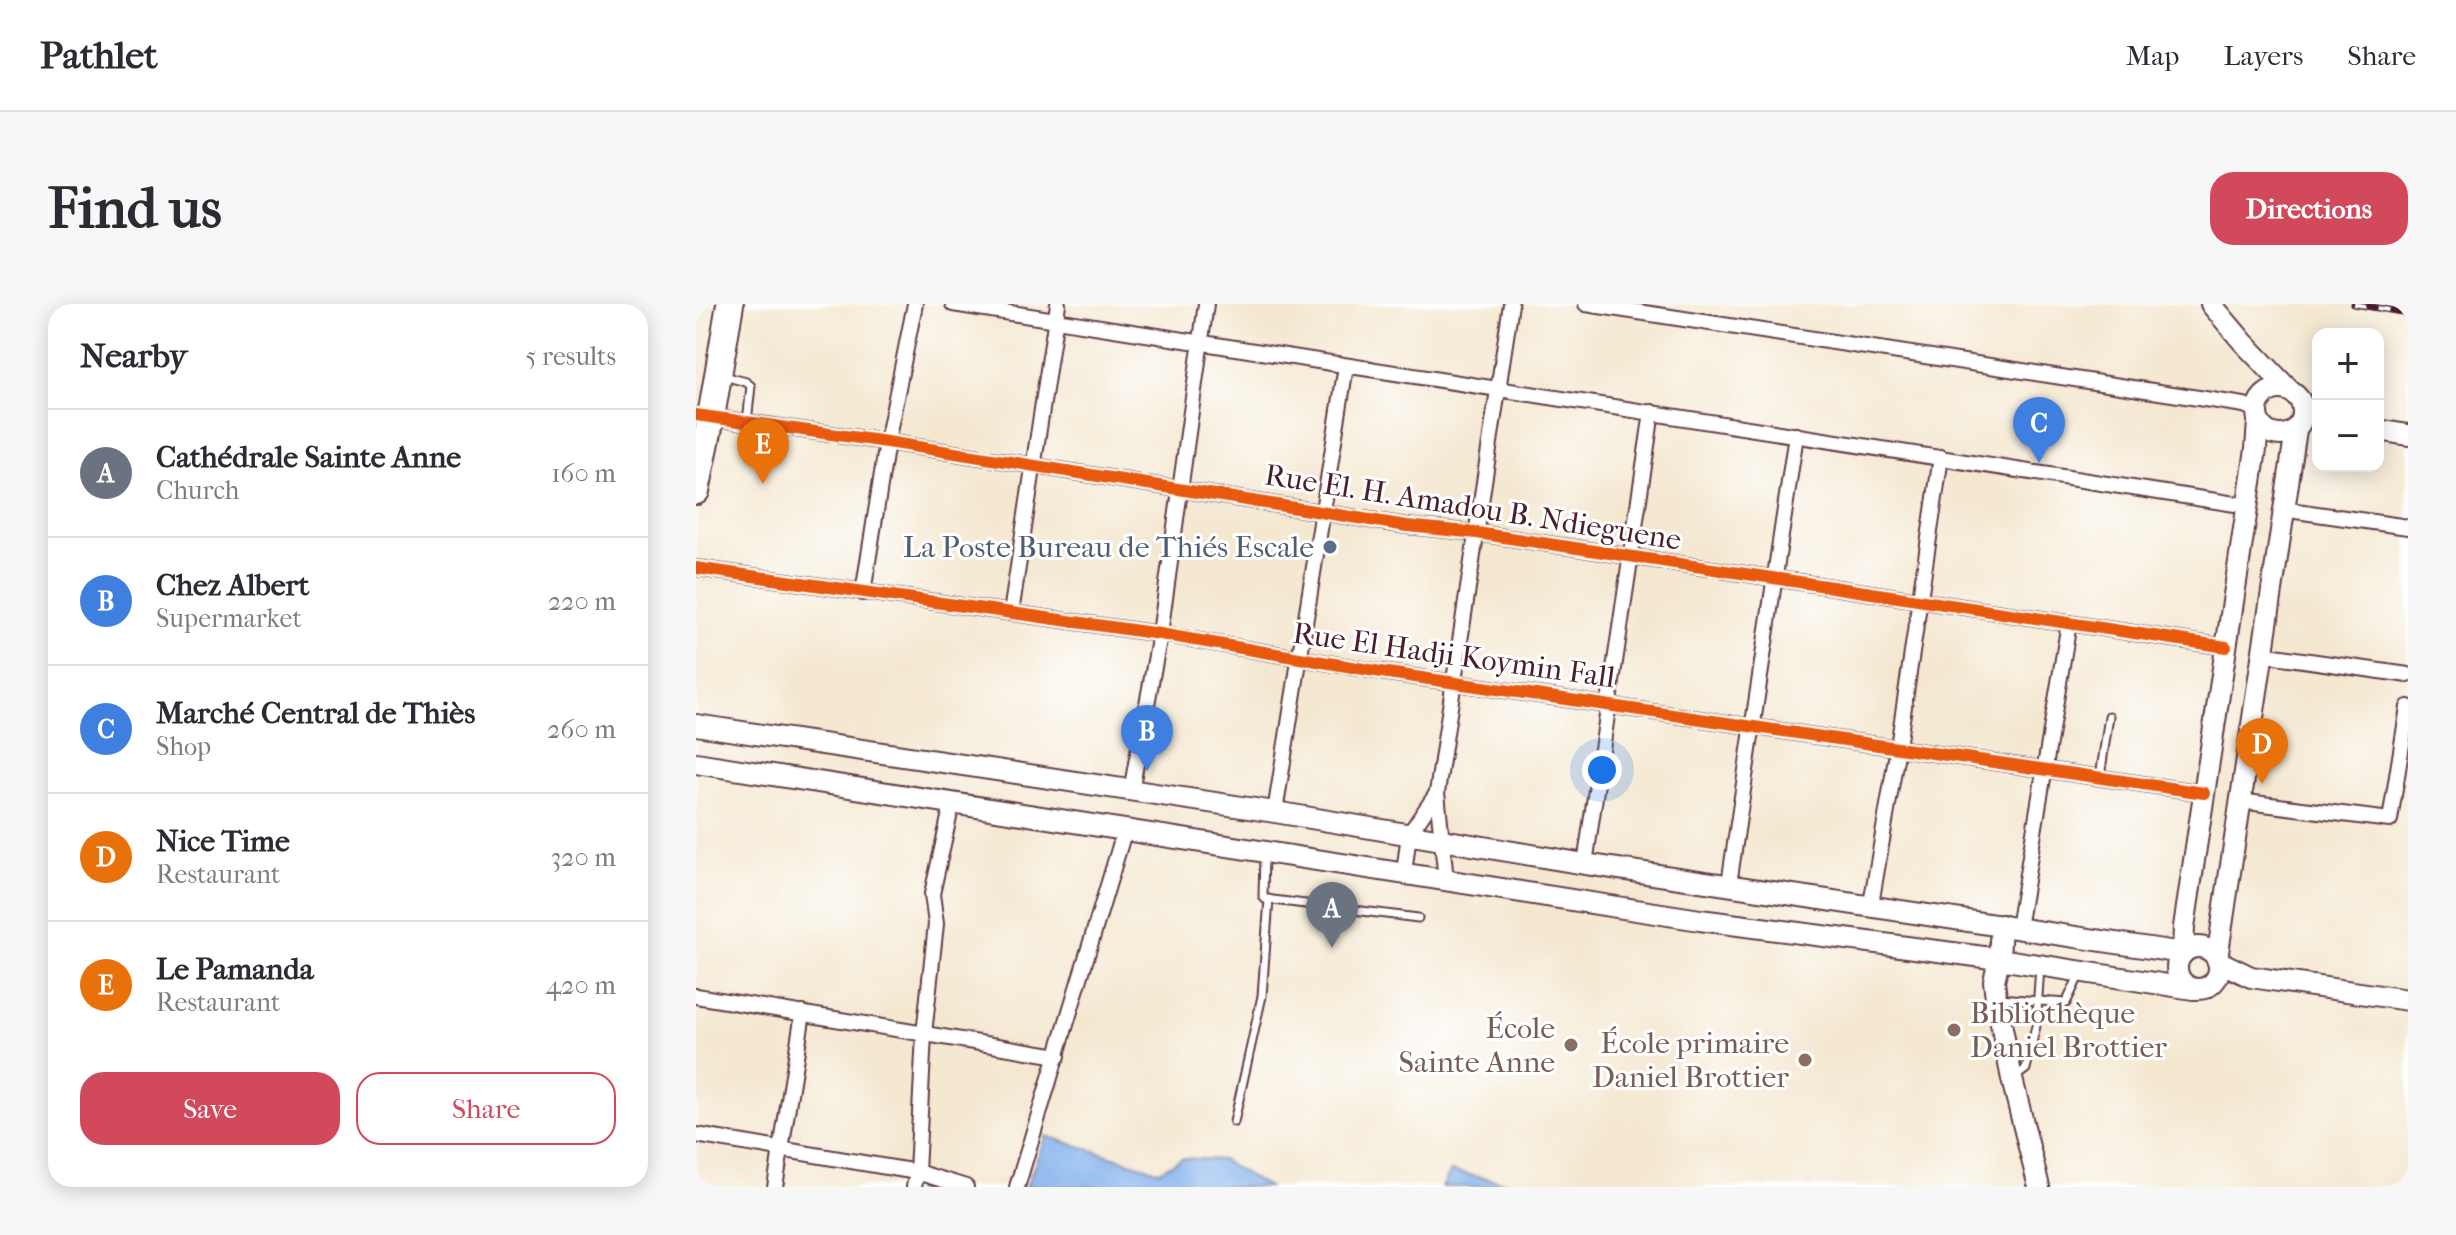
<!DOCTYPE html>
<html lang="en">
<head>
<meta charset="utf-8">
<style>
  body { margin:0; font-family:"IM FELL French Canon",serif; background:#f7f7f7; color:#2b2b33 }
  .controls { position:absolute; right:24px; top:24px; display:grid; overflow:hidden; border-radius:16px; box-shadow:0 4px 20px #0003 }
  .controls button { width:72px; height:72px; display:grid; place-items:center; padding:0; border:0; border-bottom:2px solid #e1e1e2; background:#fff; color:#2b2b33; font:40px sans-serif }
  .you { position:absolute; left:906px; top:466px; width:28px; height:28px; margin:-20px; border:6px solid #fff; border-radius:50%; background:#1a73e8; box-shadow:0 0 0 12px #1a73e833 }
  .badge { display:grid; place-items:center; width:52px; height:52px; border-radius:50%; background:#d1495b; color:#fff; font-size:26px; font-weight:700 }
  .pin { position:absolute; translate:-50% -66px; filter:drop-shadow(0 2px 4px #0008) }
  .pin::after { content:''; position:absolute; top:42px; width:28px; height:24px; background:inherit; clip-path:polygon(0 0,100% 0,50% 100%) }
  .list { margin:0; padding:0; list-style:none }
  h2 { display:flex; justify-content:space-between; align-items:center; height:104px; margin:0; padding:0 32px; font-size:34px }
  h2 small { font-size:26px; font-weight:400; color:#7c7c81 }
  .list li { display:grid; grid-template-columns:52px 1fr auto; gap:24px; align-items:center; box-sizing:border-box; height:128px; padding:0 32px; border-top:2px solid #e1e1e2 }
  .list b { display:block; font-size:30px; white-space:nowrap }
  .list p { margin:0; font-size:26px; white-space:nowrap; color:#7c7c81 }
  .list em { font-size:26px; font-style:normal; color:#7c7c81 }
  .actions { display:flex; gap:16px; padding:24px 32px }
  .actions a { flex:1; padding:18px 0; border:2px solid #d1495b; border-radius:24px; text-align:center; font-size:28px; color:#d1495b }
  .actions .main { background:#d1495b; color:#fff }
  .map { position:relative; flex:none; width:1712px; height:883px; overflow:hidden; border-radius:24px }
  header { display:flex; align-items:center; gap:48px; box-sizing:border-box; height:112px; padding:0 40px; background:#fff; border-bottom:2px solid #e1e1e2 }
  header strong { font-size:38px }
  nav { display:flex; gap:44px; margin-inline-start:auto; font-size:28px }
  .intro { display:flex; align-items:center; justify-content:space-between; box-sizing:border-box; height:192px; padding:0 48px }
  h1 { margin:0; font-size:56px }
  .button { padding:20px 36px; border-radius:24px; background:#d1495b; color:#fff; font-size:28px; font-weight:700 }
  main { display:flex; gap:48px; padding:0 48px }
  aside { flex:1; background:#fff; border-radius:24px; box-shadow:0 4px 20px #0003 }
  .map>svg:first-child { display:block }
</style>
</head>
<body>
<header>
<strong>Pathlet</strong>
<nav><a>Map</a><a>Layers</a><a>Share</a></nav>
</header>
<div class="intro"><h1>Find us</h1><a class="button">Directions</a></div>
<main>
<aside>
<h2>Nearby<small>5 results</small></h2>
<ul class="list">
<li><span class="badge" style="background:#6b7280">A</span><div><b>Cathédrale Sainte Anne</b><p>Church</p></div><em>160 m</em></li>
<li><span class="badge" style="background:#3f7fe0">B</span><div><b>Chez Albert</b><p>Supermarket</p></div><em>220 m</em></li>
<li><span class="badge" style="background:#3f7fe0">C</span><div><b>Marché Central de Thiès</b><p>Shop</p></div><em>260 m</em></li>
<li><span class="badge" style="background:#e8710a">D</span><div><b>Nice Time</b><p>Restaurant</p></div><em>320 m</em></li>
<li><span class="badge" style="background:#e8710a">E</span><div><b>Le Pamanda</b><p>Restaurant</p></div><em>420 m</em></li>
</ul>
<div class="actions"><a class="main">Save</a><a>Share</a></div>
</aside>
<div class="map">
<svg width="1712" height="883" viewBox="0 0 1712 883">
  <rect width="100%" height="100%" fill="#fff"/>
  <filter id="ink" filterUnits="userSpaceOnUse"><feTurbulence type="fractalNoise" baseFrequency=".0125" numOctaves="2"/><feDisplacementMap in="SourceGraphic" scale="16" xChannelSelector="R" yChannelSelector="G"/><feConvolveMatrix kernelMatrix="1 2 1 2 8 2 1 2 1" color-interpolation-filters="sRGB"/></filter>
  <filter id="wash" filterUnits="userSpaceOnUse"><feTurbulence type="fractalNoise" baseFrequency=".006" numOctaves="4" result="noise"/><feDisplacementMap in="SourceGraphic" scale="32" xChannelSelector="R" yChannelSelector="G"/><feGaussianBlur stdDeviation="1.8" result="paint"/><feColorMatrix in="noise" values="0 0 0 0 0 0 0 0 0 0 0 0 0 0 0 0 0 1.4 0 .05"/><feComposite in="paint" operator="in"/></filter>
  <g filter="url(#wash)">
    <rect width="100%" height="100%" fill="#f4e8d1"/>
    <g fill="#81b0eb" stroke="#66688b" stroke-width="2">
      <polygon points="350,832 463,867 486,854 525,856 572,883 330,883"/>
      <polygon points="755,867 830,883 746,883"/>
    </g>
  </g>
  <g filter="url(#ink)">
    <g fill="none" stroke-linecap="round" stroke-linejoin="round">
      <defs>
        <g id="lane">
          <polyline points="28,72 50,78 55,82 51,118"/>
          <polyline points="1404,473 1413,412"/>
          <polyline points="568,552 567,592 569,595 722,614"/>
          <polyline points="1303,694 1370,699 1384,670"/>
          <polyline points="1318,774 1330,765 1340,722 1344,662"/>
          <polyline points="538,818 566,692 573,595"/>
        </g>
        <g id="street">
          <polyline points="257,0 1552,202"/>
          <polyline points="890,0 1548,101 1560,106"/>
          <polyline points="0,111 191,138 711,222 781,229 1530,343"/>
          <polyline points="1586,205 1712,223"/>
          <polyline points="0,264 464,330 685,368 1508,489"/>
          <polyline points="167,289 191,138 219,0"/>
          <polyline points="315,309 362,0"/>
          <polyline points="1565,350 1712,371"/>
          <polyline points="435,487 464,330 510,0"/>
          <polyline points="1543,497 1694,516 1712,403"/>
          <polyline points="579,508 650,62"/>
          <polyline points="889,560 956,108"/>
          <polyline points="708,569 713,530 741,489"/>
          <polyline points="750,576 741,489 815,0"/>
          <polyline points="1033,580 1100,131"/>
          <polyline points="1175,600 1202,443 1245,153"/>
          <polyline points="1322,624 1373,319"/>
          <polyline points="0,692 362,752"/>
          <polyline points="0,831 221,868 270,883"/>
          <polyline points="79,883 107,709"/>
          <polyline points="218,883 221,868 228,730 240,620 236,590 256,500"/>
          <polyline points="321,883 429,525"/>
        </g>
        <g id="secondary">
          <polyline points="1515,0 1547,38 1594,87"/>
          <circle cx="1584" cy="108" r="23"/>
          <polyline points="1682,126 1712,131"/>
          <polyline points="0,421 579,508 889,560 1487,649 1488,623 1560,145 1562,118"/>
          <polyline points="0,459 1004,616 1303,655 1497,685"/>
          <polyline points="1305,621 1303,655 1298,677 1300,694 1316,775 1343,883"/>
          <circle cx="1502" cy="664" r="21"/>
          <polyline points="1521,655 1600,126"/>
          <polyline points="1522,657 1555,673 1712,696"/>
        </g>
        <polyline id="highway" points="0,187 15,113 34,0"/>
      </defs>
      <use href="#lane" stroke="#643d44" stroke-width="11"/>
      <use href="#street" stroke="#643d44" stroke-width="18"/>
      <use href="#secondary" stroke="#643d44" stroke-width="24"/>
      <use href="#highway" stroke="#643d44" stroke-width="30"/>
      <use href="#lane" stroke="#fff" stroke-width="7"/>
      <use href="#street" stroke="#fff" stroke-width="14"/>
      <use href="#secondary" stroke="#fff" stroke-width="20"/>
      <use href="#highway" stroke="#fff" stroke-width="26"/>
      <defs>
        <polyline id="rail" points="1658,0 1712,9"/>
      </defs>
      <use href="#rail" stroke="#4a1f2b" stroke-width="7"/>
      <use href="#rail" stroke="#fff" stroke-width="4" stroke-dasharray="12" stroke-linecap="butt"/>
      <defs>
        <g id="cycleway">
          <polyline points="0,111 191,138 711,222 781,229 1530,343"/>
          <polyline points="0,264 464,330 685,368 1508,489"/>
        </g>
      </defs>
      <use href="#cycleway" stroke="#fff" stroke-width="17"/>
      <use href="#cycleway" stroke="#e8590c" stroke-width="12"/>
    </g>
  </g>
  <circle fill="#5c6f8a" stroke="#fff" stroke-width="3" cx="634" cy="243" r="8"/>
  <g fill="#8d6e63" stroke="#fff" stroke-width="3">
    <circle cx="1258" cy="726" r="8"/>
    <circle cx="875" cy="741" r="8"/>
    <circle cx="1109" cy="756" r="8"/>
  </g>
  <g text-anchor="middle" stroke-width="6" stroke-linejoin="round" paint-order="stroke">
    <g font-size="30" fill="#4a1f2b" stroke="#fff">
      <text transform="translate(777 203) rotate(9)" y="10">Rue El. H. Amadou B. Ndieguene</text>
      <text transform="translate(758 351) rotate(8)" y="10">Rue El Hadji Koymin Fall</text>
    </g>
    <g font-size="30" fill="#4e5e75" stroke="#fff" text-anchor="end">
      <text x="618" y="253">La Poste Bureau de Thiés Escale</text>
    </g>
    <g font-size="30" fill="#785e54" stroke="#fff" text-anchor="end">
      <text x="1274" y="719" text-anchor="start">Bibliothèque<tspan x="1274" dy="34">Daniel Brottier</tspan></text>
      <text x="859" y="734">École<tspan x="859" dy="34">Sainte Anne</tspan></text>
      <text x="1093" y="749">École primaire<tspan x="1093" dy="34">Daniel Brottier</tspan></text>
    </g>
  </g>
</svg>
<div class="controls">
<button>+</button>
<button>−</button>
</div>
<div class="you"></div>
<div class="pin badge" style="left:636px;top:644px;background:#6b7280">A</div>
<div class="pin badge" style="left:451px;top:467px;background:#3f7fe0">B</div>
<div class="pin badge" style="left:1343px;top:159px;background:#3f7fe0">C</div>
<div class="pin badge" style="left:1566px;top:480px;background:#e8710a">D</div>
<div class="pin badge" style="left:67px;top:180px;background:#e8710a">E</div>
</div>
</main>
</body>
</html>
